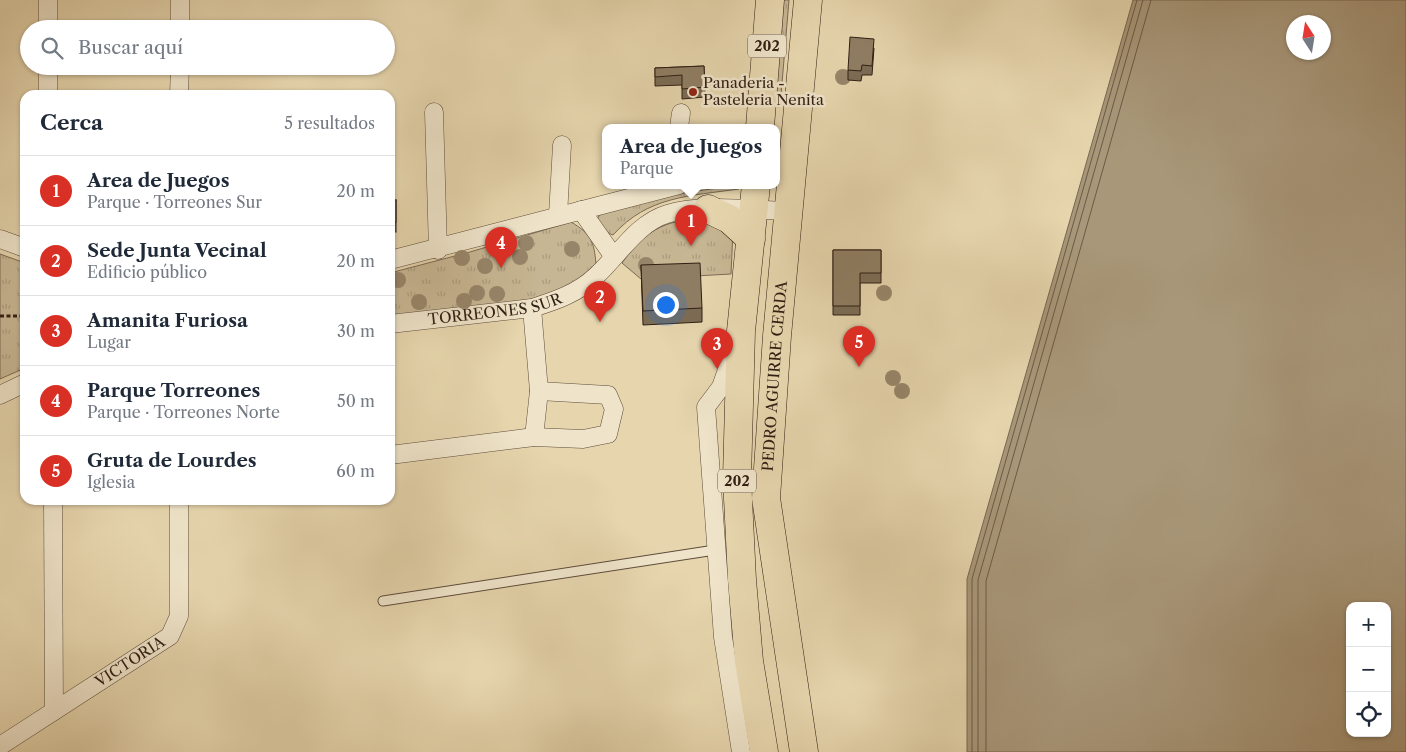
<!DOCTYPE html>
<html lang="es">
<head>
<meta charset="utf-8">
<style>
  body { margin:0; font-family:"Libre Caslon Text",serif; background:#f6f6f7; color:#1f2937 }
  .controls { position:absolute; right:15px; bottom:15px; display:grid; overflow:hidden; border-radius:10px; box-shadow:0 1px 4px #0004 }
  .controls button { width:45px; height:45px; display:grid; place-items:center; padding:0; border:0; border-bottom:1px solid #e0e1e3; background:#fff; color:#1f2937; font:25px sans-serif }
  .compass { position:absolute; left:1286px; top:15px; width:45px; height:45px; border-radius:50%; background:#fff; box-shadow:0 1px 4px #0004; rotate:348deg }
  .you { position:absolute; left:665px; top:304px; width:18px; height:18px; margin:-12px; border:4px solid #fff; border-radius:50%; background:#1a73e8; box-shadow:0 0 0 8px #1a73e833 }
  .badge { display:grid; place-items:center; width:32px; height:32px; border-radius:50%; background:#d93025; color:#fff; font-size:16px; font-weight:700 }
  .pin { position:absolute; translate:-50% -41px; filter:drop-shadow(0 1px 2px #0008) }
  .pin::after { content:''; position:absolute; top:26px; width:18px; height:15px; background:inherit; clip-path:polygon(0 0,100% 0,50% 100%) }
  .popup { position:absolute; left:602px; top:124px; width:178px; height:65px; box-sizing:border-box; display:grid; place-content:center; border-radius:10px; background:#fff; filter:drop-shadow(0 1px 4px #0005); font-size:16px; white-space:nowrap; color:#747a83 }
  .popup b { font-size:19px; color:#1f2937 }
  .popup::after { content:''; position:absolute; left:50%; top:100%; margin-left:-10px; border:10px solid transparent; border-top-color:#fff }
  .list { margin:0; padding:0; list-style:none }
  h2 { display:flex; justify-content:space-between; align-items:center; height:65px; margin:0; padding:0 20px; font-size:21px }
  h2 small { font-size:16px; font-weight:400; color:#747a83 }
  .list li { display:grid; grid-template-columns:32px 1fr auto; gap:15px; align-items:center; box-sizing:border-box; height:70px; padding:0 20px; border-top:1px solid #e0e1e3 }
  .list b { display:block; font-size:19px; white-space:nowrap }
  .list p { margin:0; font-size:16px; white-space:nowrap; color:#747a83 }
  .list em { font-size:16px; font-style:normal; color:#747a83 }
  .icon { flex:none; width:28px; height:28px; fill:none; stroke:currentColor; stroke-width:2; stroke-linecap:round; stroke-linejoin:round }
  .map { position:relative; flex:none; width:1406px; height:752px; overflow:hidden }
  .search { position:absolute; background:#fff; box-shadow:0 1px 4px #0004; left:20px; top:20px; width:375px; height:55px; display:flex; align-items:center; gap:12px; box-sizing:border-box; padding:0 18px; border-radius:28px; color:#747a83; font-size:19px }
  .panel { position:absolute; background:#fff; box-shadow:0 1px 4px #0004; left:20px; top:90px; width:375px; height:415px; border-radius:15px }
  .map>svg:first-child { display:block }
</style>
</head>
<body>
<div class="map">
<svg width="1406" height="752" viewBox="0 0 1406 752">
  <defs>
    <pattern id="grass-tufts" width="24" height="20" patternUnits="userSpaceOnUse" patternTransform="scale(1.25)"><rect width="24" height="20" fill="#c7b693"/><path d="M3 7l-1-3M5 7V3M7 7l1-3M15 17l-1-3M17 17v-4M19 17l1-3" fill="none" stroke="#ab9c7e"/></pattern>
  </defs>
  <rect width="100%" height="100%" fill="#e6d5ad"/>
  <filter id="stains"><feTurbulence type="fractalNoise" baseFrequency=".004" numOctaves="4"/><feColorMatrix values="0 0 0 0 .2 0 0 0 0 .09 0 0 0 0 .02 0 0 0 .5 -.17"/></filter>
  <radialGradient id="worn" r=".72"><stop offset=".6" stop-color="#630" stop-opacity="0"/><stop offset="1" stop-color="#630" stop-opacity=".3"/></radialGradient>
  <g fill="url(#grass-tufts)" stroke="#7c6a53">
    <polygon points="777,0 789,0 780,107 769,106"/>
    <path d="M739 185V189C690 196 648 196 613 235 603 231 599 228 598 217L605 211 669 195Z"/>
    <path d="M712 217 733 231 731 274 641 279 622 263C648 226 668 220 712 217Z"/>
    <path d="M571 222C591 234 594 241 596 264L589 272 550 298 390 317V273L470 252Z"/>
    <polygon points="0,254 25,263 25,368 0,379"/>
  </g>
  <path fill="#a89779" stroke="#786750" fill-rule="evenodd" d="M1133 0H1406V752H967V579ZM1294 22H1324V52H1294ZM1350 606H1387V733H1350Z"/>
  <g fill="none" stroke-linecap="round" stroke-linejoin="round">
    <g stroke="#6c5a46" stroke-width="1">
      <polyline points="972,752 972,579 1137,0"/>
      <polyline points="978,752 978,580 1143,0"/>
      <polyline points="986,752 986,581 1151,0"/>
    </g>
    <defs>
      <polyline id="lane" points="383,601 715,550"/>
      <g id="street">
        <polyline points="48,29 48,0"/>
        <polyline points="180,29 180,0"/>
        <polyline points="48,95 48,66"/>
        <polyline points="179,95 180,66"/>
        <polyline points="434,112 438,250"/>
        <polyline points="679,127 681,113"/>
        <polyline points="581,210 614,257"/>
        <polyline points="558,215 562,145"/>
        <polyline points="0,239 25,248"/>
        <polyline points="390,260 679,185"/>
        <polyline points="532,308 539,391 534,437"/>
        <path id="s1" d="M390 324 532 308C555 301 578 293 596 276 618 256 637 223 667 214 702 203 752 210 789 211"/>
        <polyline points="734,350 721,387 706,407 723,637 741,752"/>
        <polyline points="0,395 25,383"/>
        <polyline points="390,455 534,437 583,439 608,434 614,409 608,395 539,391"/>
        <polyline points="53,500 54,711"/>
        <path id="s2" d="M0 746 170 636 179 616V500"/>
      </g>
      <g id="highway">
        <polyline points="760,127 770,0"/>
        <polyline points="756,185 741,331 737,478 742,580 749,661 764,752"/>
        <polyline points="708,209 729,219 751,239"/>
        <path id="s3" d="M804 752 766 498 777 336 808 0"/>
      </g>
    </defs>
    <use href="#lane" stroke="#5e4c3a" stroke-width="11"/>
    <use href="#street" stroke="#5e4c3a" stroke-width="19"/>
    <use href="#highway" stroke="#301e13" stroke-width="29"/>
    <polyline stroke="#301e13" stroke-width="3" stroke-dasharray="4 2.5" stroke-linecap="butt" points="0,316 25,316"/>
    <use href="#lane" stroke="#efe4ca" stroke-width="9"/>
    <use href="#street" stroke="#efe4ca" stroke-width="18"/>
    <use href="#highway" stroke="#e6d5ad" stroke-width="28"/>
  </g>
  <g fill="#97856a">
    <circle cx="843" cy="77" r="8"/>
    <circle cx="526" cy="243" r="8"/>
    <circle cx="572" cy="249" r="8"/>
    <circle cx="520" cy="257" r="8"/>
    <circle cx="462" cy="258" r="8"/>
    <circle cx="646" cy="265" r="8"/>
    <circle cx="485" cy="266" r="8"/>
    <circle cx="398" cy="280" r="8"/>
    <circle cx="477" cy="293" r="8"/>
    <circle cx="884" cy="293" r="8"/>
    <circle cx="497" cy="294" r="8"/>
    <circle cx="464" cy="301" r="8"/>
    <circle cx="419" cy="302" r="8"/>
    <circle cx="893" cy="378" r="8"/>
    <circle cx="902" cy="391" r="8"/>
  </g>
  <g fill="#7b6c55" stroke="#301e13">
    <polygon points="874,48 872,75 862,75 861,81 848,80 848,70"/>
    <polygon points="704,66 705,97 682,99 682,85 655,86 655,68"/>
    <rect x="390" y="200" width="6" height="32"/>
    <polygon points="833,250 881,250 881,283 860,283 860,315 833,315"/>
    <polygon points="641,265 702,308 702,322 643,325"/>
  </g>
  <g fill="#8f7d63" stroke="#301e13">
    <polygon points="850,37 874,39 872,66 862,65 861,71 848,70"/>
    <polygon points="704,66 705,87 682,89 682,75 655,77 655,68"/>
    <rect x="390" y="200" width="6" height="22"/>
    <polygon points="833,250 881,250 881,273 860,273 860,306 833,306"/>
    <polygon points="700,263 702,308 643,311 641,265"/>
  </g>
  <circle fill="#8f2418" stroke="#efe4ca" stroke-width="2" cx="693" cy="92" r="5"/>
  <g text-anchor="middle" stroke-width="5" stroke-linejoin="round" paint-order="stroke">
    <g fill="#efe4ca" stroke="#69594a" stroke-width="1">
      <rect x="748" y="34.5" width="38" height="23" rx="4"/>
      <rect x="718" y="469.5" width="38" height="23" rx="4"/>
    </g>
    <g font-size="14" font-weight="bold" fill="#301e13">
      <text x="767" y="51">202</text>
      <text x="737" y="486">202</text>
    </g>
    <g font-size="15" fill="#301e13" stroke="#efe4ca" text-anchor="start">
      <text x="703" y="88">Panaderia -<tspan x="703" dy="17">Pasteleria Nenita</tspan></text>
    </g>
    <g font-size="15" fill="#301e13" stroke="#efe4ca">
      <text dy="5" stroke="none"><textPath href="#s1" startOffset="106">TORREONES SUR</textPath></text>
      <text dy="5" stroke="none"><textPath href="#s3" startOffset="379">PEDRO AGUIRRE CERDA</textPath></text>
      <text dy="5" stroke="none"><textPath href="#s2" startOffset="155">VICTORIA</textPath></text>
    </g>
  </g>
  <rect width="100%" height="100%" filter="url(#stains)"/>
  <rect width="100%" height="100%" fill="url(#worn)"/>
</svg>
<div class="controls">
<button>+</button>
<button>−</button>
<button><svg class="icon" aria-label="locate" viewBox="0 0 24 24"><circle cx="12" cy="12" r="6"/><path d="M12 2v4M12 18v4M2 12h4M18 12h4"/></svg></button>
</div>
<svg class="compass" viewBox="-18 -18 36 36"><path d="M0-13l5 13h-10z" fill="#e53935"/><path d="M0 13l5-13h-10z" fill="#747a83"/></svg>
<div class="you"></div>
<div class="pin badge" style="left:691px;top:246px">1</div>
<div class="popup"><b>Area de Juegos</b>Parque</div>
<div class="pin badge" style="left:600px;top:322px">2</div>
<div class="pin badge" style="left:717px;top:369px">3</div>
<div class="pin badge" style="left:501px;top:268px">4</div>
<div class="pin badge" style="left:859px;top:367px">5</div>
<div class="search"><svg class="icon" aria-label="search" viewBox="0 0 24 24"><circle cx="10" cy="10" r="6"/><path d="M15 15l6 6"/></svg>Buscar aquí</div>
<section class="panel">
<h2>Cerca<small>5 resultados</small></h2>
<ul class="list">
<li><span class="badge">1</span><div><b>Area de Juegos</b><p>Parque · Torreones Sur</p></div><em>20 m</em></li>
<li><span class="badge">2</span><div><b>Sede Junta Vecinal</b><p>Edificio público</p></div><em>20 m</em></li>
<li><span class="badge">3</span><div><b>Amanita Furiosa</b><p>Lugar</p></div><em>30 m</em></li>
<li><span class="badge">4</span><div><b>Parque Torreones</b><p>Parque · Torreones Norte</p></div><em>50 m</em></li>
<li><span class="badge">5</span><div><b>Gruta de Lourdes</b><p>Iglesia</p></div><em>60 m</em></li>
</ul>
</section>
</div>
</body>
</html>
